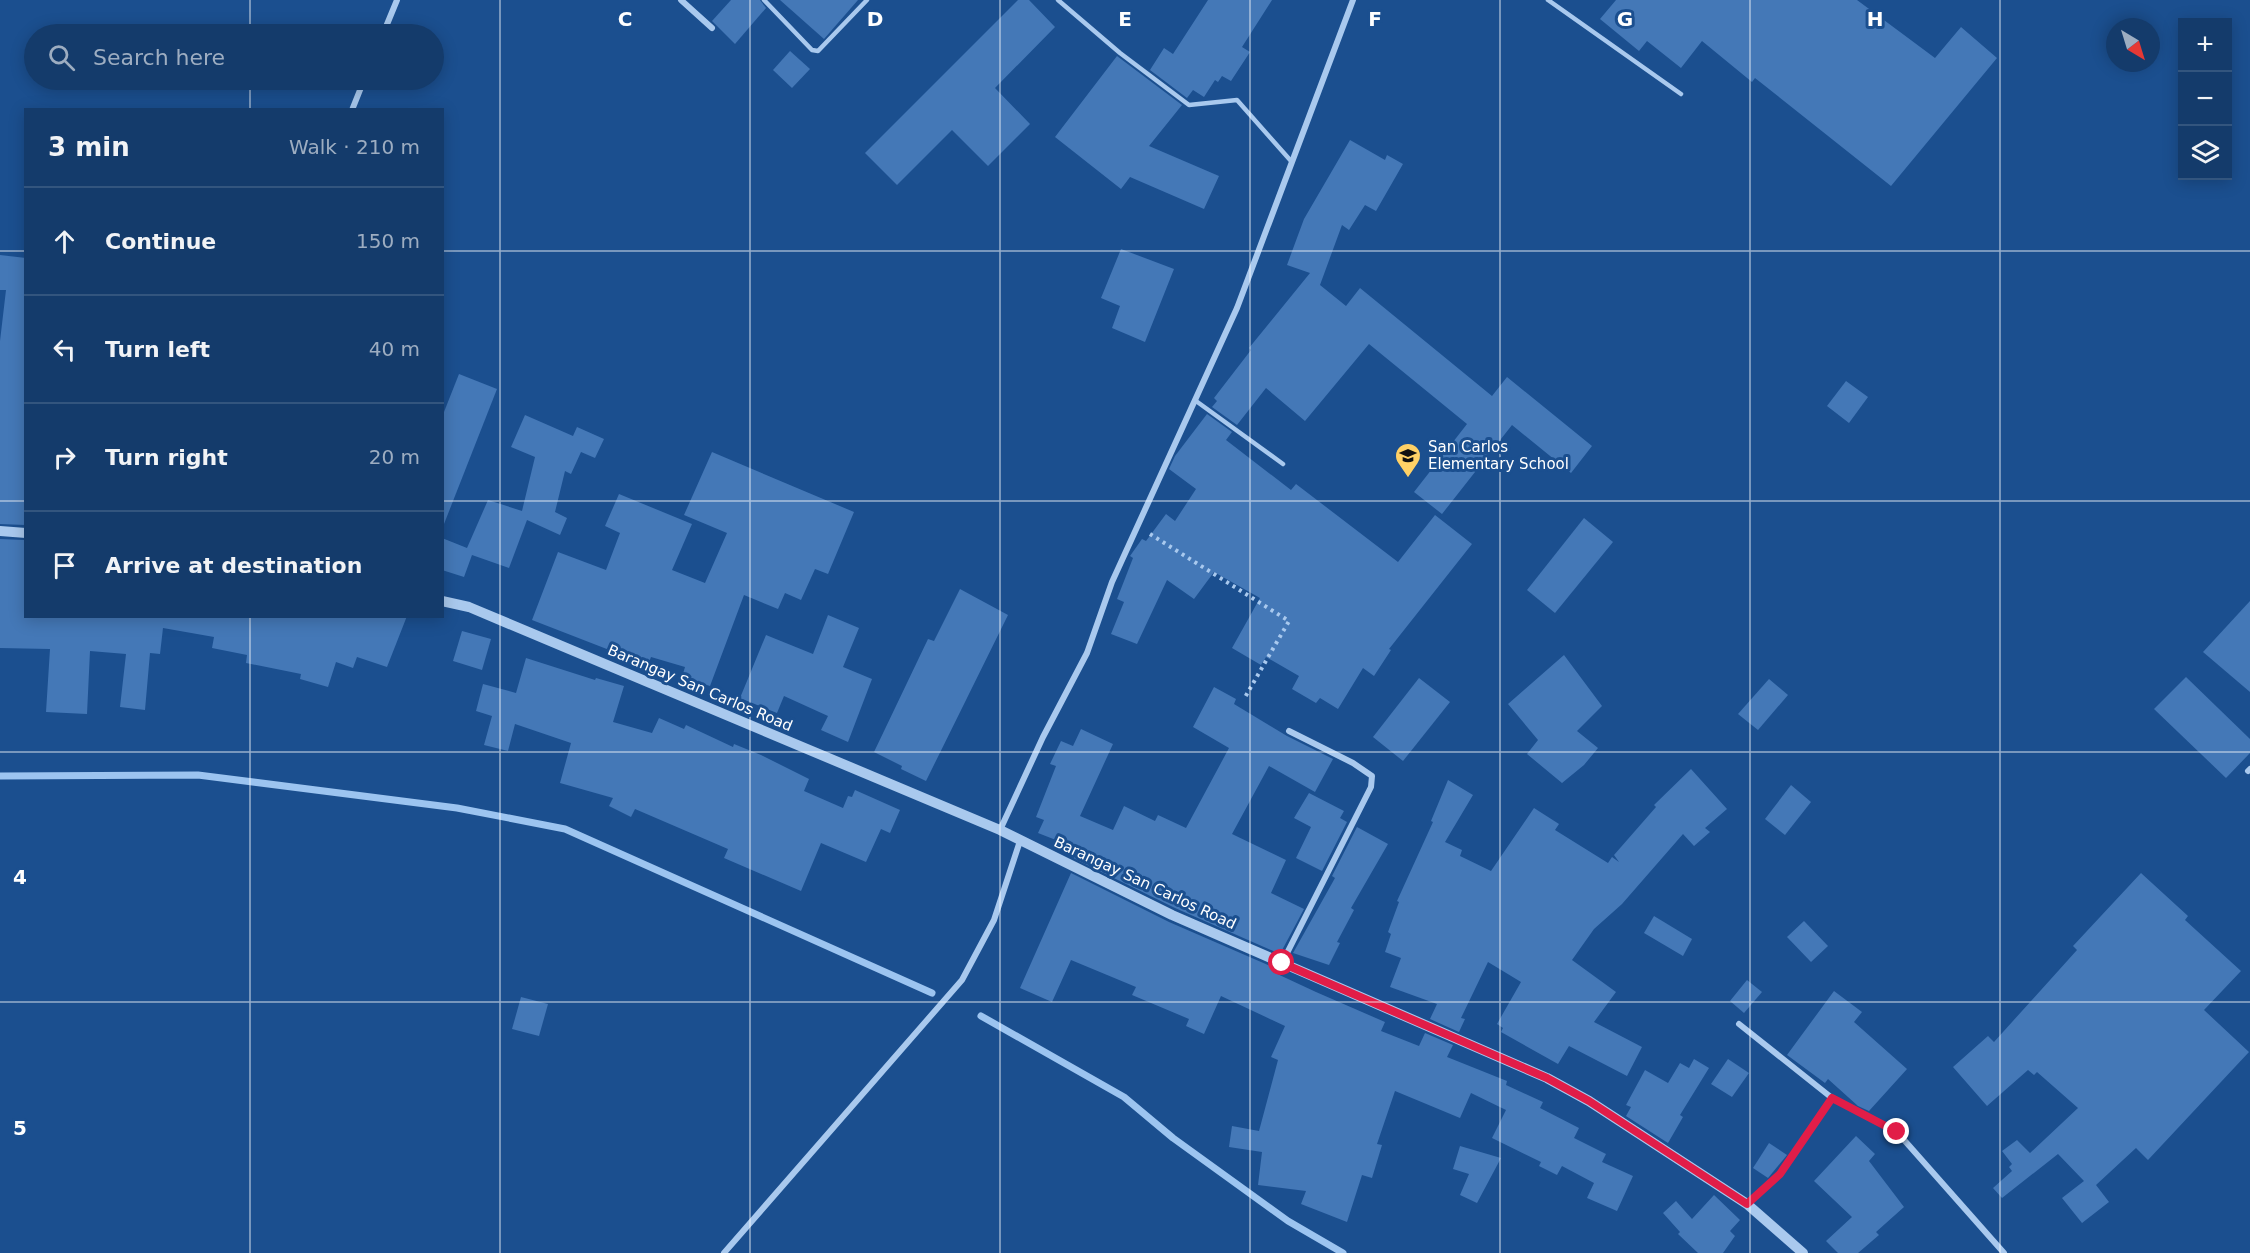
<!DOCTYPE html>
<html lang="en">
<head>
<meta charset="utf-8">
<style>
  body { margin:0; font-family:"DejaVu Sans",sans-serif; background:#1d4271; color:#f1f3f6 }
  .controls { position:absolute; right:18px; top:18px; display:grid; overflow:hidden; border-radius:0px; box-shadow:0 3px 15px #0003 }
  .controls button { width:54px; height:54px; display:grid; place-items:center; padding:0; border:0; border-bottom:2px solid #33557e; background:#143b6b; color:#f1f3f6; font:30px sans-serif }
  .compass { position:absolute; left:2106px; top:18px; width:54px; height:54px; border-radius:50%; background:#143b6b; box-shadow:0 3px 15px #0003; rotate:142deg }
  .stop { position:absolute; width:18px; height:18px; margin:-14px; border:4px solid #e11d48; border-radius:50%; background:#fff }
  .stop.end { background:#e11d48; border-color:#fff; box-shadow:0 2px 6px #0008 }
  .list { margin:0; padding:0; list-style:none }
  h2 { display:flex; justify-content:space-between; align-items:center; height:78px; margin:0; padding:0 24px; font-size:26px }
  h2 small { font-size:20px; font-weight:400; color:#9dadc1 }
  .list li { display:grid; grid-template-columns:39px 1fr auto; gap:18px; align-items:center; box-sizing:border-box; height:108px; padding:0 24px; border-top:2px solid #33557e }
  .list b { display:block; font-size:22px; white-space:nowrap }
  .list em { font-size:20px; font-style:normal; color:#9dadc1 }
  .icon { flex:none; width:33px; height:33px; fill:none; stroke:currentColor; stroke-width:2; stroke-linecap:round; stroke-linejoin:round }
  .map { position:relative; flex:none; width:2250px; height:1253px; overflow:hidden }
  .search { position:absolute; background:#143b6b; box-shadow:0 3px 15px #0003; left:24px; top:24px; width:420px; height:66px; display:flex; align-items:center; gap:15px; box-sizing:border-box; padding:0 21px; border-radius:33px; color:#9dadc1; font-size:22px }
  .panel { position:absolute; background:#143b6b; box-shadow:0 3px 15px #0003; left:24px; top:108px; width:420px; height:510px; border-radius:0px }
  .map>svg:first-child { display:block }
</style>
</head>
<body>
<div class="map">
<svg width="2250" height="1253" viewBox="0 0 2250 1253">
  <rect width="100%" height="100%" fill="#1b4f8f"/>
  <g fill="none" stroke-linecap="round" stroke-linejoin="round">
    <g stroke="#9cc4f0" stroke-width="7">
      <polyline points="0,776 198,775 457,808 565,829 932,993"/>
      <polyline points="981,1016 1124,1097 1173,1138 1288,1221 1343,1253"/>
    </g>
  </g>
  <g fill="#4478b7">
    <polygon points="731,0 760,0 766,8 735,44 712,21"/>
    <polygon points="780,0 858,0 824,39"/>
    <polygon points="1018,0 1029,0 1055,27 995,88 1030,124 988,166 952,130 897,185 865,153"/>
    <polygon points="1208,0 1272,0 1242,47 1250,52 1231,81 1222,76 1218,82 1215,80 1204,97 1193,90 1187,98 1150,70 1164,48 1173,54"/>
    <polygon points="1616,0 1857,0 1935,58 1961,27 1997,58 1891,186 1755,78 1752,82 1702,41 1681,68 1647,41 1639,51 1600,19"/>
    <polygon points="790,51 810,69 792,88 773,70"/>
    <polygon points="1117,56 1182,105 1149,146 1219,176 1204,209 1130,177 1121,189 1055,137"/>
    <polygon points="1350,140 1385,160 1387,155 1403,164 1376,211 1365,205 1349,230 1342,225 1320,285 1346,306 1360,288 1492,396 1507,377 1592,446 1571,473 1512,425 1442,514 1414,492 1467,424 1369,344 1305,421 1266,388 1237,425 1212,407 1217,401 1214,398 1251,350 1249,348 1310,273 1287,265 1304,219"/>
    <polygon points="1121,249 1174,269 1145,342 1112,328 1120,306 1101,298"/>
    <polygon points="0,255 26,258 25,525 0,524 0,341 6,290 0,290"/>
    <polygon points="459,374 497,389 444,524 442,417"/>
    <polygon points="1846,381 1868,397 1849,423 1827,406"/>
    <polygon points="1207,414 1232,432 1226,440 1291,490 1296,484 1398,562 1435,515 1472,544 1389,649 1391,650 1374,676 1363,668 1338,709 1320,698 1316,703 1292,689 1299,676 1266,657 1261,665 1232,648 1260,598 1214,572 1194,599 1167,580 1137,644 1111,634 1124,602 1117,599 1133,558 1130,556 1142,539 1146,541 1166,514 1175,521 1196,489 1169,469 1175,456"/>
    <polygon points="525,415 573,436 577,427 604,439 595,458 581,452 571,474 565,471 555,512 567,518 560,535 527,520 509,568 472,555 464,577 442,570 442,538 467,548 488,500 522,511 535,457 511,447"/>
    <polygon points="712,452 854,512 828,574 815,569 801,600 785,593 778,609 744,595 710,686 682,677 685,667 651,657 648,665 532,620 558,552 606,570 620,533 605,526 619,494 692,524 672,570 705,583 727,533 684,515"/>
    <polygon points="1584,518 1613,542 1555,613 1527,590"/>
    <polygon points="0,539 24,540 26,616 407,616 387,667 357,657 353,668 336,662 328,687 300,679 301,674 246,663 247,655 212,648 214,637 163,628 160,654 150,653 145,710 120,707 126,654 90,651 87,714 46,712 50,649 0,648"/>
    <polygon points="960,589 1008,615 926,781 901,769 902,766 874,752 928,639 934,641"/>
    <polygon points="2250,601 2250,692 2203,652"/>
    <polygon points="828,615 859,628 843,667 872,679 848,742 821,730 828,716 784,696 777,713 740,698 766,635 813,654"/>
    <polygon points="462,631 491,639 482,670 453,661"/>
    <polygon points="1564,655 1602,706 1577,731 1598,748 1584,765 1562,783 1527,754 1538,740 1508,704"/>
    <polygon points="526,658 595,680 596,678 624,686 613,722 652,733 659,718 684,729 686,725 733,747 734,744 761,755 809,779 804,791 843,808 848,796 852,797 855,790 900,810 890,833 881,829 866,862 821,843 801,891 724,858 728,849 635,809 631,817 609,806 613,798 560,783 571,743 515,724 508,751 484,745 492,716 476,711 483,684 516,693"/>
    <polygon points="2186,677 2250,739 2250,753 2226,778 2154,709"/>
    <polygon points="1419,678 1450,702 1403,761 1373,737"/>
    <polygon points="1769,679 1788,695 1758,730 1738,714"/>
    <polygon points="1214,687 1236,699 1234,704 1287,736 1333,759 1315,792 1269,766 1232,834 1286,860 1271,893 1304,909 1280,954 1175,908 1077,860 1058,849 1061,842 1038,833 1044,820 1036,817 1056,766 1050,764 1061,741 1073,746 1081,729 1113,744 1080,816 1113,830 1124,806 1155,821 1158,815 1186,828 1229,748 1193,727"/>
    <polygon points="1691,769 1727,809 1705,828 1710,832 1694,846 1683,834 1622,904 1594,929 1572,960 1616,992 1594,1022 1642,1047 1627,1076 1569,1046 1558,1064 1501,1032 1503,1028 1497,1024 1521,982 1488,962 1461,1018 1465,1019 1459,1032 1430,1019 1437,1004 1390,987 1401,958 1385,952 1391,934 1388,932 1399,902 1397,901 1433,822 1431,821 1448,780 1473,795 1445,842 1462,850 1460,856 1491,871 1534,808 1559,824 1555,830 1608,863 1612,857 1619,862 1614,855 1656,807 1654,805"/>
    <polygon points="1791,785 1811,802 1785,835 1765,819"/>
    <polygon points="1309,793 1344,811 1340,818 1347,822 1322,871 1296,858 1311,827 1294,818"/>
    <polygon points="1357,827 1388,844 1351,908 1354,910 1337,942 1340,943 1329,965 1293,953 1335,878 1332,876"/>
    <polygon points="1071,873 1169,922 1275,968 1273,972 1316,992 1385,1022 1381,1031 1419,1046 1425,1033 1453,1045 1447,1057 1507,1081 1506,1085 1543,1102 1540,1108 1579,1128 1574,1138 1606,1154 1602,1162 1633,1176 1617,1211 1587,1198 1594,1183 1562,1166 1557,1175 1539,1166 1541,1162 1492,1138 1506,1110 1471,1093 1460,1118 1395,1091 1377,1144 1382,1145 1372,1178 1362,1175 1347,1222 1301,1204 1306,1191 1258,1185 1262,1152 1229,1147 1232,1126 1259,1131 1278,1060 1271,1057 1285,1026 1221,996 1204,1034 1186,1026 1189,1019 1132,995 1136,987 1071,960 1052,1002 1020,988"/>
    <polygon points="2141,873 2188,916 2185,920 2241,971 2204,1010 2249,1052 2148,1160 2136,1148 2096,1185 2109,1202 2082,1223 2062,1198 2084,1181 2058,1154 2002,1198 1993,1188 2012,1171 2009,1167 2012,1164 2002,1151 2017,1140 2030,1153 2078,1108 2037,1072 2034,1075 2028,1070 1987,1106 1953,1067 1988,1036 1994,1042 2077,950 2073,946"/>
    <polygon points="1654,916 1692,939 1683,956 1644,933"/>
    <polygon points="1804,921 1828,946 1811,962 1787,937"/>
    <polygon points="1747,980 1762,992 1744,1013 1730,1001"/>
    <polygon points="1834,991 1862,1012 1854,1022 1907,1069 1869,1111 1858,1106 1828,1079 1825,1083 1787,1055"/>
    <polygon points="521,997 548,1004 539,1036 512,1029"/>
    <polygon points="1694,1059 1709,1068 1680,1115 1683,1117 1668,1143 1626,1116 1631,1107 1626,1105 1645,1070 1668,1083 1680,1063 1689,1068"/>
    <polygon points="1728,1059 1749,1073 1732,1097 1711,1084"/>
    <polygon points="1856,1136 1875,1154 1869,1161 1904,1207 1876,1232 1879,1235 1858,1253 1838,1253 1826,1241 1852,1217 1814,1181"/>
    <polygon points="1769,1143 1787,1155 1768,1178 1753,1168"/>
    <polygon points="1460,1146 1501,1158 1477,1203 1460,1195 1469,1174 1453,1169"/>
    <polygon points="1714,1195 1740,1220 1730,1231 1735,1236 1723,1253 1698,1253 1678,1234 1680,1232 1663,1213 1676,1201 1692,1219"/>
  </g>
  <g fill="none" stroke-linecap="round" stroke-linejoin="round">
    <polyline stroke="#a9c9ee" stroke-width="4" stroke-dasharray="3 4.5" stroke-linecap="butt" points="1150,534 1289,621 1244,699"/>
    <g stroke="#a9c9ee" stroke-width="4.5">
      <polyline points="764,0 812,50 818,51 867,0"/>
      <polyline points="1058,0 1120,53 1189,105 1237,100 1291,161"/>
      <polyline points="1548,0 1681,94"/>
      <polyline points="1196,401 1283,464"/>
    </g>
    <g stroke="#a9c9ee" stroke-width="6">
      <polyline points="681,0 712,28"/>
      <polyline points="383,34 397,0"/>
      <polyline points="352,110 364,80"/>
      <polyline points="2248,771 2250,769"/>
      <polyline points="1000,830 1043,737 1087,653 1112,582 1237,308 1353,0"/>
      <polyline points="1282,963 1371,787 1372,776 1353,763 1289,731"/>
      <polyline points="1739,1024 1832,1098 1897,1132 2004,1253"/>
      <polyline points="1747,1204 1780,1174 1832,1098"/>
      <polyline points="724,1253 962,980 994,920 1020,841"/>
    </g>
    <g stroke="#a9c9ee" stroke-width="10">
      <polyline points="0,531 26,533"/>
      <polyline points="442,601 469,607 1000,830 1172,915 1547,1078 1589,1101 1747,1204 1803,1253"/>
    </g>
  </g>
  <g fill="none" stroke-linecap="round" stroke-linejoin="round">
    <polyline stroke="#e11d48" stroke-width="8" points="1282,963 1547,1078 1589,1101 1747,1204 1780,1174 1832,1098 1897,1132"/>
  </g>
  <path fill="none" stroke="#fff" stroke-width="1.5" stroke-opacity="0.55" d="M250 0V34M500 0V1253M750 0V1253M1000 0V1253M1250 0V1253M1500 0V1253M1750 0V1253M2000 0V1253M250 80V110M0 251H26M442 251H2250M0 501H26M442 501H2250M250 616V1253M0 752H2250M0 1002H2250"/>
  <defs>
    <symbol id="school-pin" viewBox="-11 -11 22 30"><path d="M0 17L-7.5 6A9.5 9.5 0 1 1 7.5 6Z" fill="#ffd166" stroke="#1b4f8f"/><path d="M0-5L7-2L0 1L-7-2ZM-4 1L0 2.5L4 1V4Q0 6-4 4Z" fill="#111"/></symbol>
  </defs>
  <g fill-rule="evenodd">
    <use href="#school-pin" x="1393" y="441" width="30" height="40"/>
  </g>
  <g text-anchor="middle" stroke-width="6" stroke-linejoin="round" paint-order="stroke">
    <g font-size="15" fill="#fff" stroke="#1b4f8f" text-anchor="start">
      <text x="1428" y="452">San Carlos<tspan x="1428" dy="17">Elementary School</tspan></text>
    </g>
    <g font-size="15" fill="#fff" stroke="#1b4f8f">
      <text transform="translate(700 688) rotate(23)" y="5">Barangay San Carlos Road</text>
      <text transform="translate(1145 883) rotate(25)" y="5">Barangay San Carlos Road</text>
    </g>
  </g>
  <g font-size="20" text-anchor="middle" font-weight="bold" fill="#fff" stroke="#1b4f8f" stroke-width="6" stroke-linejoin="round" paint-order="stroke">
    <text x="625" y="26">C</text>
    <text x="875" y="26">D</text>
    <text x="1125" y="26">E</text>
    <text x="1375" y="26">F</text>
    <text x="1625" y="26">G</text>
    <text x="1875" y="26">H</text>
    <text x="20" y="884">4</text>
    <text x="20" y="1135">5</text>
  </g>
</svg>
<div class="controls">
<button>+</button>
<button>−</button>
<button><svg class="icon" aria-label="layers" viewBox="0 0 24 24"><path d="M12 4l9 5-9 5-9-5zM3 14l9 5 9-5"/></svg></button>
</div>
<svg class="compass" viewBox="-18 -18 36 36"><path d="M0-13l5 13h-10z" fill="#e53935"/><path d="M0 13l5-13h-10z" fill="#9dadc1"/></svg>
<div class="stop" style="left:1282px;top:963px"></div>
<div class="stop end" style="left:1897px;top:1132px"></div>
<div class="search"><svg class="icon" aria-label="search" viewBox="0 0 24 24"><circle cx="10" cy="10" r="6"/><path d="M15 15l6 6"/></svg>Search here</div>
<section class="panel">
<h2>3 min<small>Walk · 210 m</small></h2>
<ul class="list">
<li><svg class="icon" aria-label="ahead" viewBox="0 0 24 24"><path d="M12 20V5M6 11l6-6 6 6"/></svg><div><b>Continue</b></div><em>150 m</em></li>
<li><svg class="icon" aria-label="left" viewBox="0 0 24 24"><path d="M17 20v-9H6M10 6l-5 5 5 5"/></svg><div><b>Turn left</b></div><em>40 m</em></li>
<li><svg class="icon" aria-label="right" viewBox="0 0 24 24"><path d="M7 20v-9h11M14 6l5 5-5 5"/></svg><div><b>Turn right</b></div><em>20 m</em></li>
<li><svg class="icon" aria-label="arrive" viewBox="0 0 24 24"><path d="M6 21V4h12l-3 4 3 4H6"/></svg><div><b>Arrive at destination</b></div></li>
</ul>
</section>
</div>
</body>
</html>
